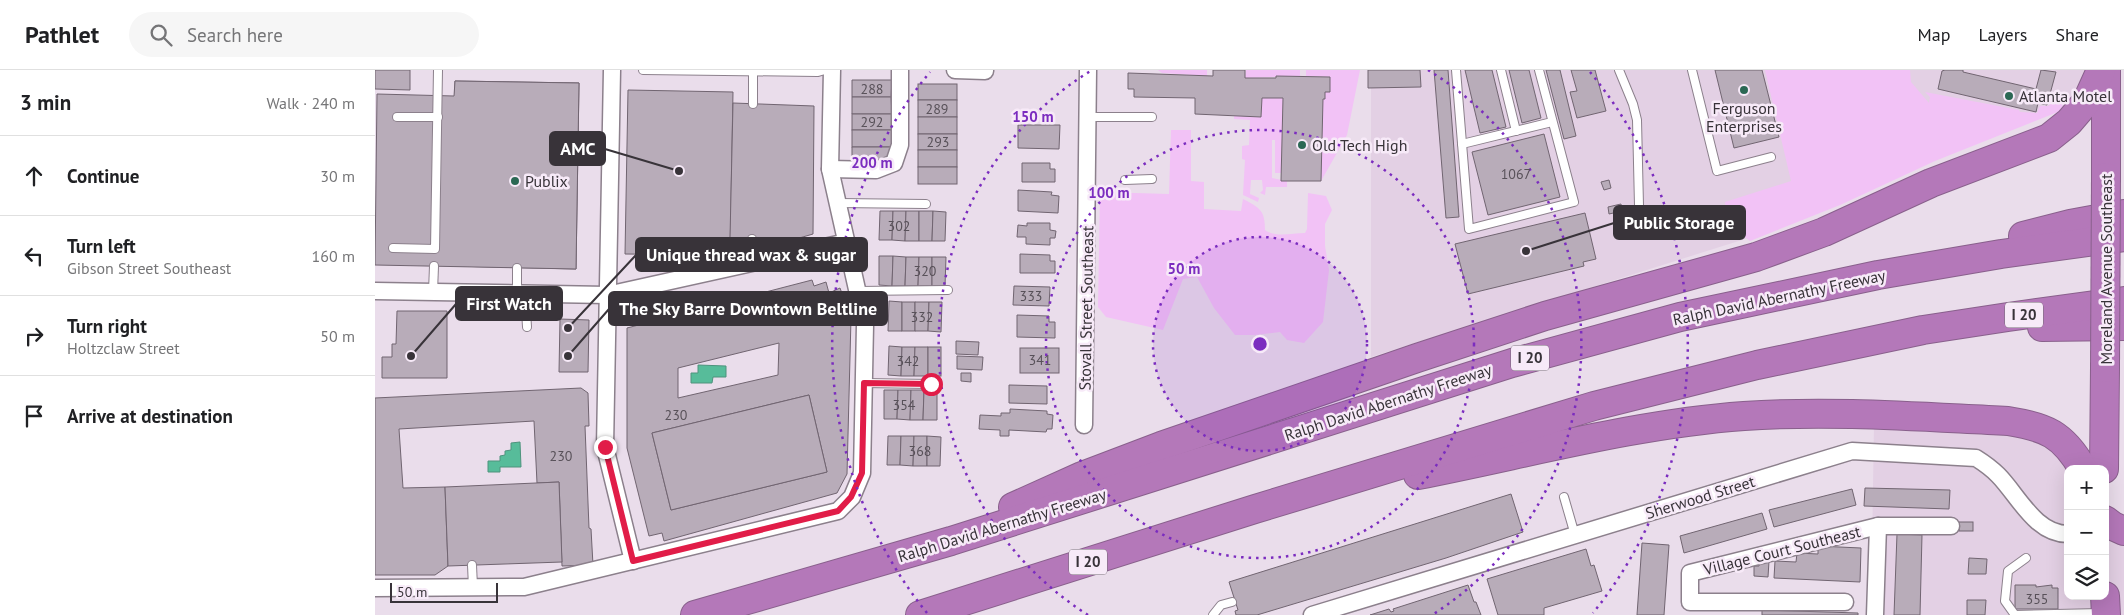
<!DOCTYPE html>
<html lang="en">
<head>
<meta charset="utf-8">
<style>
  body { margin:0; font-family:"PT Sans",sans-serif; background:#f6f6f6; color:#202124 }
  .controls { position:absolute; right:15px; bottom:15px; display:grid; overflow:hidden; border-radius:10px; box-shadow:0 5px 20px #0002 }
  .controls button { width:45px; height:45px; display:grid; place-items:center; padding:0; border:0; border-bottom:1px solid #e0e0e0; background:#fff; color:#202124; font:25px sans-serif }
  .scale { position:absolute; left:15px; bottom:12px; width:108px; box-sizing:border-box; padding-left:5px; border:2px solid #383339; border-top:0; font-size:14px; line-height:18px; white-space:nowrap; color:#383339; -webkit-text-stroke:4px #f7eaf8; paint-order:stroke }
  .stop { position:absolute; width:15px; height:15px; margin:-11px; border:4px solid #e11d48; border-radius:50%; background:#fff }
  .stop.end { background:#e11d48; border-color:#fff; box-shadow:0 1px 5px #0008 }
  .list { margin:0; padding:0; list-style:none }
  h2 { display:flex; justify-content:space-between; align-items:center; height:65px; margin:0; padding:0 20px; font-size:21px }
  h2 small { font-size:16px; font-weight:400; color:#757577 }
  .list li { display:grid; grid-template-columns:32px 1fr auto; gap:15px; align-items:center; box-sizing:border-box; height:80px; padding:0 20px; border-top:1px solid #e0e0e0 }
  .list b { display:block; font-size:19px; white-space:nowrap }
  .list p { margin:0; font-size:16px; white-space:nowrap; color:#757577 }
  .list em { font-size:16px; font-style:normal; color:#757577 }
  .icon { flex:none; width:28px; height:28px; fill:none; stroke:currentColor; stroke-width:2; stroke-linecap:round; stroke-linejoin:round }
  .map { position:relative; flex:none; width:1749px; height:545px; overflow:hidden }
  header { display:flex; align-items:center; gap:30px; box-sizing:border-box; height:70px; padding:0 25px; background:#fff; border-bottom:1px solid #e0e0e0 }
  header strong { font-size:24px }
  nav { display:flex; gap:28px; margin-inline-start:auto; font-size:18px }
  .search { width:350px; height:45px; background:#f6f6f6; display:flex; align-items:center; gap:12px; box-sizing:border-box; padding:0 18px; border-radius:28px; color:#757577; font-size:19px }
  main { display:flex }
  aside { flex:1; background:#fff }
  .map>svg:first-child { display:block }
</style>
</head>
<body>
<header>
<strong>Pathlet</strong>
<div class="search"><svg class="icon" aria-label="search" viewBox="0 0 24 24"><circle cx="10" cy="10" r="6"/><path d="M15 15l6 6"/></svg>Search here</div>
<nav><a>Map</a><a>Layers</a><a>Share</a></nav>
</header>
<main>
<aside>
<h2>3 min<small>Walk · 240 m</small></h2>
<ul class="list">
<li><svg class="icon" aria-label="ahead" viewBox="0 0 24 24"><path d="M12 20V5M6 11l6-6 6 6"/></svg><div><b>Continue</b></div><em>30 m</em></li>
<li><svg class="icon" aria-label="left" viewBox="0 0 24 24"><path d="M17 20v-9H6M10 6l-5 5 5 5"/></svg><div><b>Turn left</b><p>Gibson Street Southeast</p></div><em>160 m</em></li>
<li><svg class="icon" aria-label="right" viewBox="0 0 24 24"><path d="M7 20v-9h11M14 6l5 5-5 5"/></svg><div><b>Turn right</b><p>Holtzclaw Street</p></div><em>50 m</em></li>
<li><svg class="icon" aria-label="arrive" viewBox="0 0 24 24"><path d="M6 21V4h12l-3 4 3 4H6"/></svg><div><b>Arrive at destination</b></div></li>
</ul>
</aside>
<div class="map">
<svg width="1749" height="545" viewBox="0 0 1749 545">
  <rect width="100%" height="100%" fill="#eaddeb"/>
  <g fill="#e3d0e4">
    <polygon points="996,0 1733,0 1733,14 1370,169 996,287"/>
    <polygon points="1499,354 1640,361 1677,374 1693,399 1693,526 1730,526 1730,467 1749,476 1749,545 1496,545"/>
  </g>
  <g fill="#f2c2f6">
    <polygon points="783,0 832,0 832,6 787,3"/>
    <polygon points="871,0 925,0 925,6 870,8"/>
    <polygon points="931,0 985,0 972,65 946,111 948,29 950,22 955,22 955,7 931,6"/>
    <polygon points="1390,0 1535,0 1536,12 1554,33 1555,27 1550,22 1644,40 1645,42 1662,43 1665,36 1674,36 1678,29 1687,29 1688,40 1560,91 1465,135 1375,171 1352,154 1350,132 1416,111"/>
    <polygon points="887,28 908,28 906,103 900,103 900,70 897,70 897,108 912,111 912,117 891,117 890,125 885,123 888,120 887,110 876,110 875,124 884,128 883,132 868,125 870,90 867,89 867,76 874,75 875,50 859,49 859,45 886,47"/>
    <path d="M796 60H816V111L829 112V139L866 141 868 129C885 138 890 140 890 160 900 168 917 163 930 163L932 159 933 123 951 126 957 140 950 154V176L954 200 948 252 929 273 912 270 905 262 880 265H860L839 238 822 207 808 209 788 260 731 247 723 237 725 122 794 124Z"/>
  </g>
  <g fill="#57bc9a" stroke="#4e937d">
    <polygon points="323,295 351,296 351,307 338,307 337,313 316,313 316,303 323,303"/>
    <polygon points="145,372 146,397 125,397 125,402 113,402 113,391 125,391 125,386 130,385 130,381 136,380 136,373"/>
  </g>
  <g fill="#b8acb9" stroke="#716571" fill-rule="evenodd">
    <polygon points="0,0 35,0 35,20 0,19"/>
    <polygon points="838,0 870,0 870,8 901,8 901,6 955,7 955,22 950,22 950,29 948,29 946,111 906,111 908,28 887,28 886,47 820,44 820,28 759,27 759,19 753,19 753,3 838,6"/>
    <polygon points="993,0 1045,0 1046,17 993,18"/>
    <polygon points="1059,0 1073,0 1084,147 1071,148"/>
    <polygon points="1090,0 1117,0 1131,57 1105,63"/>
    <polygon points="1134,0 1154,0 1166,48 1147,53"/>
    <polygon points="1171,0 1185,0 1201,66 1189,69"/>
    <polygon points="1196,0 1220,0 1231,41 1202,48 1195,22 1202,21"/>
    <polygon points="1340,0 1387,0 1404,67 1359,78"/>
    <polygon points="1570,0 1588,0 1588,2 1661,19 1666,0 1681,2 1672,35 1663,33 1661,42 1563,19 1567,1"/>
    <polygon points="477,10 517,10 516,27 477,27"/>
    <polygon points="80,11 204,13 201,199 76,196"/>
    <polygon points="80,11 204,13 201,199 0,195 2,24 79,26"/>
    <rect x="543" y="14" width="39" height="16"/>
    <polygon points="253,20 358,22 355,185 250,184"/>
    <polygon points="477,27 516,27 517,44 477,44"/>
    <rect x="543" y="30" width="39" height="17"/>
    <polygon points="358,33 439,36 438,164 414,171 355,168"/>
    <rect x="477" y="44" width="40" height="16"/>
    <rect x="543" y="47" width="39" height="17"/>
    <polygon points="643,55 685,55 684,79 643,78"/>
    <rect x="477" y="60" width="40" height="17"/>
    <rect x="543" y="64" width="39" height="16"/>
    <polygon points="1169,64 1185,127 1113,145 1097,82"/>
    <polygon points="477,77 517,77 516,93 477,93"/>
    <rect x="543" y="80" width="39" height="17"/>
    <polygon points="647,93 675,93 675,99 680,99 680,112 647,112"/>
    <rect x="543" y="97" width="39" height="17"/>
    <polygon points="1234,110 1236,118 1229,120 1226,112"/>
    <polygon points="643,120 677,122 676,125 684,126 683,143 643,141"/>
    <polygon points="1246,134 1247,141 1234,144 1233,137"/>
    <polygon points="505,141 518,141 517,170 504,170"/>
    <polygon points="518,141 531,141 530,171 517,170"/>
    <polygon points="531,141 544,141 544,171 530,171"/>
    <polygon points="544,141 558,141 557,171 544,171"/>
    <polygon points="558,141 571,142 570,171 557,171"/>
    <polygon points="1210,143 1221,189 1208,192 1209,196 1093,224 1080,174"/>
    <polygon points="652,153 675,153 675,160 681,161 680,168 675,168 675,175 651,174 651,167 642,167 643,155 652,156"/>
    <polygon points="645,184 675,185 675,191 680,191 680,203 645,203"/>
    <polygon points="504,186 518,186 517,216 504,215"/>
    <polygon points="518,186 531,187 530,216 517,216"/>
    <polygon points="531,187 544,187 543,216 530,216"/>
    <polygon points="544,187 557,187 557,216 543,216"/>
    <polygon points="557,187 571,187 570,216 557,216"/>
    <path d="M437 210 439 216 451 212 454 223 465 218 476 248 472 404 462 423 289 471 287 463 274 466 252 378V258ZM404 273 403 305 303 328V298ZM434 325 452 402 296 440 277 363Z"/>
    <polygon points="639,216 675,217 674,236 638,235"/>
    <polygon points="514,231 527,232 527,261 513,261"/>
    <rect x="527" y="232" width="13" height="29"/>
    <polygon points="540,232 554,232 553,261 540,261"/>
    <polygon points="554,232 567,232 566,262 553,261"/>
    <polygon points="22,241 72,241 72,308 7,308 7,287 17,287 17,274 21,274"/>
    <polygon points="642,245 674,246 674,252 680,252 680,268 642,267"/>
    <polygon points="185,249 214,250 213,302 184,302"/>
    <polygon points="581,271 604,272 603,285 581,284"/>
    <polygon points="514,276 527,277 526,306 513,305"/>
    <polygon points="527,277 540,277 539,306 526,306"/>
    <polygon points="540,277 553,277 553,306 539,306"/>
    <rect x="553" y="277" width="13" height="29"/>
    <rect x="645" y="278" width="39" height="25"/>
    <polygon points="582,286 608,287 607,300 582,299"/>
    <polygon points="586,303 596,303 596,312 586,311"/>
    <polygon points="634,315 672,316 672,334 634,333"/>
    <polygon points="206,318 213,323 214,356 210,356 214,458 216,459 218,495 187,496 184,412 162,413 159,351 24,359 28,418 70,417 73,496 60,505 0,505 0,328"/>
    <polygon points="509,320 523,320 522,349 509,349"/>
    <polygon points="523,320 536,320 535,350 522,349"/>
    <polygon points="536,320 549,320 548,350 535,350"/>
    <polygon points="549,320 562,320 562,350 548,350"/>
    <polygon points="434,325 452,402 296,440 277,363"/>
    <polygon points="635,339 672,341 672,344 678,345 677,359 672,359 671,362 634,360 634,366 625,366 625,360 604,359 605,345 626,346 626,343 635,343"/>
    <polygon points="513,366 526,366 525,395 512,395"/>
    <polygon points="526,366 539,366 538,396 525,395"/>
    <polygon points="539,366 552,366 552,396 538,396"/>
    <polygon points="552,366 566,367 565,396 552,396"/>
    <polygon points="184,412 187,492 73,496 70,417"/>
    <polygon points="1490,418 1575,420 1574,439 1489,436"/>
    <polygon points="1477,419 1481,435 1399,457 1394,440"/>
    <polygon points="1136,424 1148,462 1071,488 882,545 861,545 860,541 863,540 854,512"/>
    <polygon points="1387,443 1392,459 1309,483 1305,466"/>
    <rect x="1584" y="452" width="14" height="9"/>
    <polygon points="1522,464 1547,465 1545,545 1519,545"/>
    <polygon points="1267,473 1294,475 1289,545 1262,545"/>
    <polygon points="1443,476 1486,478 1485,512 1399,508 1400,491 1421,492 1422,483 1443,484"/>
    <polygon points="1211,479 1216,496 1219,495 1227,521 1169,538 1169,545 1123,545 1112,509"/>
    <polygon points="1594,488 1612,489 1611,504 1593,504"/>
    <polygon points="1384,490 1394,491 1393,507 1379,506 1379,496 1384,496"/>
    <polygon points="1093,515 1099,532 1101,532 1106,545 995,545 1014,539 1016,542 1019,541 1018,539"/>
    <polygon points="1640,515 1661,515 1661,517 1677,515 1677,518 1683,518 1683,539 1640,539"/>
    <polygon points="1592,530 1611,530 1610,545 1592,545"/>
    <polygon points="1387,540 1483,543 1483,545 1387,545"/>
  </g>
  <g fill="none" stroke-linecap="round" stroke-linejoin="round">
    <defs>
      <g id="lane">
        <polyline points="268,0 443,2 450,0"/>
        <polyline points="1081,0 1094,159 1199,132 1164,0"/>
        <polyline points="1126,0 1141,61"/>
        <polyline points="1244,0 1258,34 1262,50 1264,136"/>
        <polyline points="1317,0 1342,101 1396,87"/>
        <polyline points="378,1 378,34"/>
        <polyline points="22,47 63,47"/>
        <polyline points="713,47 777,47"/>
        <polyline points="1087,74 1177,52"/>
        <polyline points="750,110 777,109"/>
        <polyline points="463,133 551,134"/>
        <polyline points="377,169 377,193"/>
        <polyline points="18,178 60,179 63,0"/>
        <polyline points="483,221 573,220"/>
        <polyline points="58,222 59,196"/>
        <polyline points="142,223 142,198"/>
        <polyline points="150,224 152,257"/>
        <polyline points="489,313 556,314"/>
        <polyline points="1189,427 1200,465"/>
        <polyline points="1651,488 1633,501 1630,531 1640,545 1726,543"/>
        <polyline points="97,495 98,517"/>
        <polyline points="838,545 846,535 857,532"/>
      </g>
      <g id="street">
        <polyline points="237,0 230,377 258,491"/>
        <polyline points="580,0 610,1"/>
        <polyline points="455,99 501,100 519,93 525,75 525,0"/>
        <polyline points="0,221 232,225 472,172"/>
        <polyline points="709,355 713,0"/>
        <polyline points="0,518 149,517 463,441 477,427 487,403 490,255 455,99 457,0"/>
        <polyline points="1470,532 1315,532 1315,503 1503,456 1576,456"/>
        <path d="M937 545 1477 381 1601 388C1609 393 1616 398 1623 405 1643 425 1660 464 1693 464"/>
        <polyline points="1500,545 1503,456"/>
      </g>
      <g id="highway">
        <polyline points="1731,107 1731,0"/>
        <polyline points="1648,166 1695,154 1749,144"/>
        <polyline points="1667,257 1749,256"/>
        <polyline points="1729,399 1730,298"/>
        <path d="M1043 405C1151 384 1259 354 1369 346 1457 340 1546 347 1633 351 1671 357 1688 364 1708 399"/>
        <polyline points="638,437 707,406 786,376 1042,288 1170,246 1381,187 1449,162 1556,113 1674,68 1694,52 1712,31 1726,0"/>
        <polyline points="1730,450 1738,456 1749,461"/>
        <polyline points="1730,526 1731,545"/>
        <polyline points="320,545 576,471 1137,293 1305,247 1503,205 1626,184 1749,167"/>
        <polyline points="545,545 880,439 1219,336 1382,295 1548,260 1633,247 1749,231"/>
      </g>
    </defs>
    <use href="#lane" stroke="#8c808c" stroke-width="10"/>
    <use href="#street" stroke="#8c808c" stroke-width="19"/>
    <use href="#highway" stroke="#89608c" stroke-width="30"/>
    <use href="#lane" stroke="#fff" stroke-width="8"/>
    <use href="#street" stroke="#fff" stroke-width="16"/>
    <use href="#highway" stroke="#b478b9" stroke-width="28"/>
    <defs>
      <polyline id="highway-bridge" points="1730,298 1731,107"/>
    </defs>
    <use href="#highway-bridge" stroke="#89608c" stroke-width="30" stroke-linecap="butt"/>
    <use href="#highway-bridge" stroke="#b478b9" stroke-width="28"/>
  </g>
  <g fill="none" stroke-linecap="round" stroke-linejoin="round">
    <polyline stroke="#e11d48" stroke-width="6" points="230,377 258,491 463,441 476,427 487,403 489,313 556,314"/>
  </g>
  <circle cx="885" cy="274" r="107" fill="#7b2cbf" fill-opacity=".12"/>
  <g fill="none" stroke="#7b2cbf" stroke-width="2.5" stroke-dasharray="2.5 5">
    <circle cx="885" cy="274" r="107"/>
    <circle cx="885" cy="274" r="214"/>
    <path d="M713 545A321 321 0 0 1 717 0M1053 0A321 321 0 0 1 1057 545"/>
    <path d="M552 543A428 428 0 0 1 555 2M1215 2A428 428 0 0 1 1218 543"/>
  </g>
  <g fill="#2b6854" stroke="#f7eaf8" stroke-width="2">
    <circle cx="1369" cy="20" r="5"/>
    <circle cx="1634" cy="26" r="5"/>
    <circle cx="927" cy="75" r="5"/>
    <circle cx="140" cy="111" r="5"/>
  </g>
  <g text-anchor="middle" stroke-width="5" stroke-linejoin="round" paint-order="stroke">
    <g font-size="14" fill="#585159">
      <text x="497" y="24">288</text>
      <text x="562" y="44">289</text>
      <text x="497" y="57">292</text>
      <text x="563" y="77">293</text>
      <text x="1141" y="109">1067</text>
      <text x="524" y="161">302</text>
      <text x="550" y="206">320</text>
      <text x="656" y="231">333</text>
      <text x="547" y="252">332</text>
      <text x="665" y="295">341</text>
      <text x="533" y="296">342</text>
      <text x="529" y="340">354</text>
      <text x="301" y="350">230</text>
      <text x="545" y="386">368</text>
      <text x="186" y="391">230</text>
      <text x="1662" y="534">355</text>
    </g>
    <g fill="#f7eaf8" stroke="#716a72" stroke-width="1">
      <rect x="1630" y="232.5" width="38" height="25" rx="4"/>
      <rect x="1136" y="275.5" width="38" height="25" rx="4"/>
      <rect x="694" y="479.5" width="38" height="25" rx="4"/>
    </g>
    <g font-size="15" font-weight="bold" fill="#383339">
      <text x="1649" y="250">I 20</text>
      <text x="1155" y="293">I 20</text>
      <text x="713" y="497">I 20</text>
    </g>
    <g font-size="16" fill="#383339" stroke="#f7eaf8" text-anchor="start">
      <text x="1644" y="32">Atlanta Motel</text>
      <text x="1369" y="44" text-anchor="middle">Ferguson<tspan x="1369" dy="18">Enterprises</tspan></text>
      <text x="937" y="81">Old Tech High</text>
      <text x="150" y="117">Publix</text>
    </g>
    <g font-size="16" fill="#383339" stroke="#f7eaf8">
      <text transform="translate(1731 199) rotate(-90)" y="6">Moreland Avenue Southeast</text>
      <text transform="translate(1404 227) rotate(-12)" y="6">Ralph David Abernathy Freeway</text>
      <text transform="translate(711 238) rotate(-89)" y="6">Stovall Street Southeast</text>
      <text transform="translate(1013 332) rotate(-18)" y="6">Ralph David Abernathy Freeway</text>
      <text transform="translate(1325 427) rotate(-17)" y="6">Sherwood Street</text>
      <text transform="translate(627 455) rotate(-17)" y="6">Ralph David Abernathy Freeway</text>
      <text transform="translate(1407 480) rotate(-14)" y="6">Village Court Southeast</text>
    </g>
  </g>
  <circle cx="885" cy="274" r="8" fill="#7b2cbf" stroke="#f7eaf8" stroke-width="2.5"/>
  <g font-size="15" text-anchor="middle" font-weight="bold" fill="#7b2cbf" stroke="#f7eaf8" stroke-width="5" stroke-linejoin="round" paint-order="stroke">
    <text x="658" y="52">150 m</text>
    <text x="497" y="98">200 m</text>
    <text x="734" y="128">100 m</text>
    <text x="809" y="204">50 m</text>
  </g>
  <path fill="none" stroke="#383339" stroke-width="2" d="M304 101L230 79M1151 181L1239 153M193 258L261 185M36 286L81 234M193 286L234 239"/>
  <g fill="#383339" stroke="#f7eaf8" stroke-width="2">
    <circle cx="304" cy="101" r="5"/>
    <circle cx="1151" cy="181" r="5"/>
    <circle cx="193" cy="258" r="5"/>
    <circle cx="36" cy="286" r="5"/>
    <circle cx="193" cy="286" r="5"/>
  </g>
  <g fill="#383339" stroke="#383339" stroke-width="2">
    <rect x="175" y="62" width="55" height="33" rx="5"/>
    <rect x="1239" y="136" width="131" height="33" rx="5"/>
    <rect x="261" y="168" width="231" height="33" rx="5"/>
    <rect x="81" y="217" width="106" height="33" rx="5"/>
    <rect x="234" y="222" width="278" height="33" rx="5"/>
  </g>
  <g font-size="18" text-anchor="middle" font-weight="bold" fill="#fff">
    <text x="203" y="85">AMC</text>
    <text x="1304" y="159">Public Storage</text>
    <text x="376" y="191">Unique thread wax &amp; sugar</text>
    <text x="134" y="240">First Watch</text>
    <text x="373" y="245">The Sky Barre Downtown Beltline</text>
  </g>
</svg>
<div class="controls">
<button>+</button>
<button>−</button>
<button><svg class="icon" aria-label="layers" viewBox="0 0 24 24"><path d="M12 4l9 5-9 5-9-5zM3 14l9 5 9-5"/></svg></button>
</div>
<div class="scale">50 m</div>
<div class="stop" style="left:556px;top:314px"></div>
<div class="stop end" style="left:230px;top:377px"></div>
</div>
</main>
</body>
</html>
